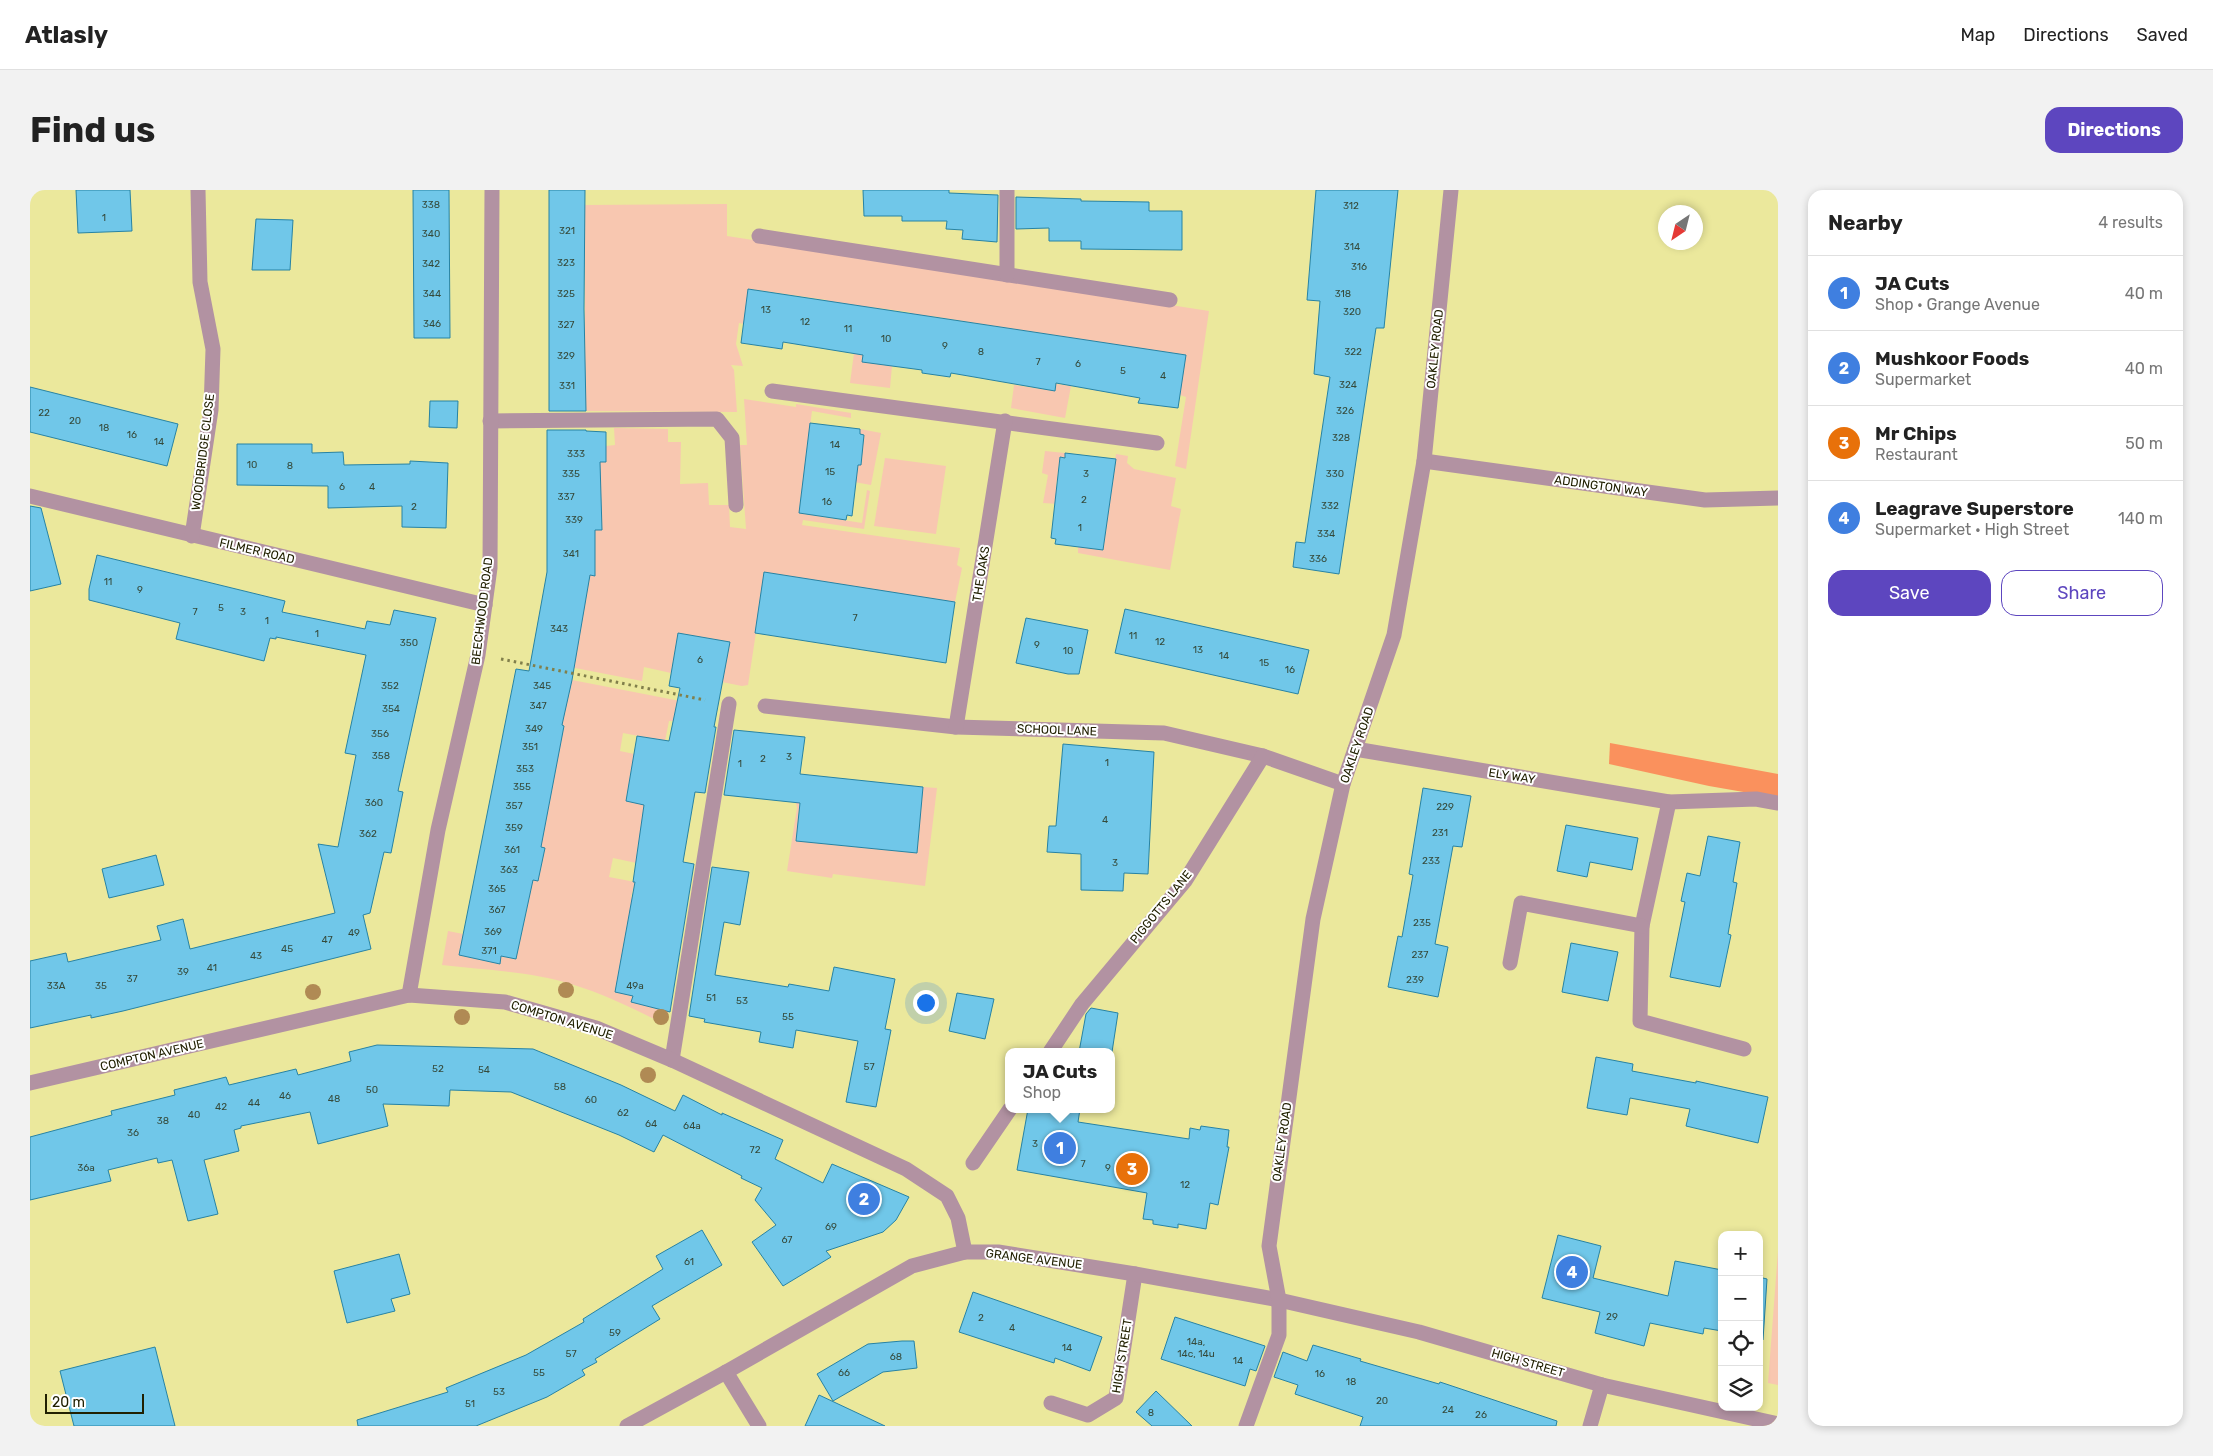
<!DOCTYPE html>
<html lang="en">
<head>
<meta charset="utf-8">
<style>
  body { margin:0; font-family:Rubik,sans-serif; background:#f2f2f2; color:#222 }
  .controls { position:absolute; right:15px; bottom:15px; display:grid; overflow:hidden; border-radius:10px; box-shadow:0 2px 8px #0003 }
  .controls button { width:45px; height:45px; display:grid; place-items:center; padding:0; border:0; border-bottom:1px solid #e0e0e0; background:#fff; color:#222; font:25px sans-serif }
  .compass { position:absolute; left:1628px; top:15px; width:45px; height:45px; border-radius:50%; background:#fff; box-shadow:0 2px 8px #0003; rotate:215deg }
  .scale { position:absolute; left:15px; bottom:12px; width:99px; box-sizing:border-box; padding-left:5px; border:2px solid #212001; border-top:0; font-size:14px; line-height:18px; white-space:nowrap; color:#212001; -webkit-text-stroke:4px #fff; paint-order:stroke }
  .you { position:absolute; left:895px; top:812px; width:18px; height:18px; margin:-12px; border:4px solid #fff; border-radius:50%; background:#1a73e8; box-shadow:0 0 0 8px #1a73e833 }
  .badge { display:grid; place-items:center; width:32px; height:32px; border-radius:50%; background:#5d46bf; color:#fff; font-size:16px; font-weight:700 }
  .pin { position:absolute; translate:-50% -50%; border:2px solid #fff; box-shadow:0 1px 5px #0006 }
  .popup { position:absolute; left:975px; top:858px; width:110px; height:65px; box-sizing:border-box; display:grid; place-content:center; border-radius:10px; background:#fff; filter:drop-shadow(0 1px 4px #0005); font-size:16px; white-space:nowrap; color:#767676 }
  .popup b { font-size:19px; color:#222 }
  .popup::after { content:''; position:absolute; left:50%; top:100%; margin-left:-10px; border:10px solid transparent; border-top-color:#fff }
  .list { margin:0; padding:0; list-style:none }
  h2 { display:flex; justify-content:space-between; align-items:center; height:65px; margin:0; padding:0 20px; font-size:21px }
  h2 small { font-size:16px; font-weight:400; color:#767676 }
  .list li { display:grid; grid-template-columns:32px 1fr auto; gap:15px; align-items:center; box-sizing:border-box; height:75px; padding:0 20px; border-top:1px solid #e0e0e0 }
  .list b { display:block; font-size:19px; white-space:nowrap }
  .list p { margin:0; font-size:16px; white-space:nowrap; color:#767676 }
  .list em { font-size:16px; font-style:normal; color:#767676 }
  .actions { display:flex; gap:10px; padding:15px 20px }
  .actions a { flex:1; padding:11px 0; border:1px solid #5d46bf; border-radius:15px; text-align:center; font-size:18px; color:#5d46bf }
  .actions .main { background:#5d46bf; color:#fff }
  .icon { flex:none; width:28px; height:28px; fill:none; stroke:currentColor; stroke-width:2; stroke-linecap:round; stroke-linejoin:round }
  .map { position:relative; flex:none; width:1748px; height:1236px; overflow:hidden; border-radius:15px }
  header { display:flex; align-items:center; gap:30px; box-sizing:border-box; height:70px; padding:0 25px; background:#fff; border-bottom:1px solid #e0e0e0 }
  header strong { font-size:24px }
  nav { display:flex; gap:28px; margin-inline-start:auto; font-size:18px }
  .intro { display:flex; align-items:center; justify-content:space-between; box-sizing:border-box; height:120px; padding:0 30px }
  h1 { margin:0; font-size:35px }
  .button { padding:12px 22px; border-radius:15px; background:#5d46bf; color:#fff; font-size:18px; font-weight:700 }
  main { display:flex; gap:30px; padding:0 30px }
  aside { flex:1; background:#fff; border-radius:15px; box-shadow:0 2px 8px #0003 }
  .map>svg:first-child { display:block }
</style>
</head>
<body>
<header>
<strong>Atlasly</strong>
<nav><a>Map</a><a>Directions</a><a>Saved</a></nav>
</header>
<div class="intro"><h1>Find us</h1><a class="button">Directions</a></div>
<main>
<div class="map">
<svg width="1748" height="1236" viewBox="0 0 1748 1236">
  <rect width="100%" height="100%" fill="#ebe89c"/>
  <g fill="#f8c7b0">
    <polygon points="697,14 697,46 1179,121 1156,279 1145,276 1156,207 1150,205 1155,165 1077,154 1070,201 1062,200 1070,153 901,126 899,135 879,132 880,122 839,117 790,157 797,110 719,99 714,134 709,133 706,154 713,176 701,175 704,180 707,222 555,221 555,15"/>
    <polygon points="824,163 834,164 833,172 862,176 860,198 820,193"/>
    <polygon points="1026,194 1041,196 1035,228 981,218 984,195 1025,201"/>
    <polygon points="714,209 766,217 766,214 821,223 821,228 782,221 769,323 832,333 837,300 840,301 834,339 773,330 772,335 930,358 927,375 932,378 925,412 735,383 718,495 712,496 692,492 699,452 648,443 641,483 614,477 612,491 504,470 517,385 565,385 565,340 572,340 566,272 576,272 576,256 585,255 584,238 638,239 638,252 651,252 650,294 678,293 679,315 699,315 700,337 716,339 710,255 717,255"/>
    <polygon points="830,239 851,243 841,295 824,292 827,274 831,275 834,245 830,244"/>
    <polygon points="1015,261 1035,263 1035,268 1030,267 1026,297 1030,298 1028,314 1013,313 1018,285 1012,283"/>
    <polygon points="1086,264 1098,266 1097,273 1104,279 1146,288 1141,316 1151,319 1140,380 1048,363 1048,357 1073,360"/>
    <polygon points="855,268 916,276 906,344 844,336"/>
    <path d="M542 490 681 517 679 522 646 517 643 531H639L635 551 593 543 590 561 623 568 631 593 600 587 596 611 620 616 619 656 608 655 607 664 616 675 583 668 579 687 605 692 601 707 635 715 598 734 590 775 645 786 637 828 626 830C598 816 571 803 541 794 499 781 454 780 412 775L418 741 433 744 429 765 470 773 471 766 486 769 493 737 479 734 481 727 495 729 500 700 485 687 508 691 515 658 492 653 528 564 534 536 519 532Z"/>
    <polygon points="770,585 772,585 766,651 887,663 893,597 907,598 895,696 803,684 802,688 757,681 767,618 766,613"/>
    <polygon points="1748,1061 1748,1195 1738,1193"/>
  </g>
  <polygon fill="#fa915d" points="1580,553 1748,584 1748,608 1679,596 1579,574"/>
  <g fill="#70c7e9" stroke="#2783a4">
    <polygon points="46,0 100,0 102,41 48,43"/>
    <polygon points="383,0 419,0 420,148 384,148"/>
    <polygon points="519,0 555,0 554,119 556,221 519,221"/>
    <polygon points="833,0 919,0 919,3 968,5 967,52 932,49 933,40 916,39 917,31 872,31 872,26 834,26"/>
    <polygon points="1286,0 1368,0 1354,138 1346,138 1309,384 1263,377 1266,352 1275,353 1300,187 1284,184 1290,111 1277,110"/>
    <polygon points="986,7 1051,9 1051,11 1119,12 1119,21 1152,21 1152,60 1051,59 1051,51 1019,51 1019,38 986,39"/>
    <polygon points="226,29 263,30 260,80 222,80"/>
    <polygon points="718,99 1156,165 1148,218 1108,213 1110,208 1026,193 1025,201 921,183 920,187 892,183 892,180 832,172 833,165 753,152 752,159 711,153"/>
    <polygon points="0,197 148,234 137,276 0,242"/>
    <polygon points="400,211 428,211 427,238 399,237"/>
    <polygon points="780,233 830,239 830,244 834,245 831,275 828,275 822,326 817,325 816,330 769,323"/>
    <polygon points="517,240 556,240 556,241 576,242 576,272 570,272 572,340 565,340 565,386 560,385 542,490 532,535 534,536 511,657 515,658 508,691 503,690 486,769 471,766 470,774 429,765 486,479 499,481 517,382"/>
    <polygon points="207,254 282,254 282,263 313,262 314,275 380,274 380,271 418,273 416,338 372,337 372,316 298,318 298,296 207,295"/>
    <polygon points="1035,263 1086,269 1073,360 1025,354 1026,349 1021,348 1030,267 1035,268"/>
    <polygon points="0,316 11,318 31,394 0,401"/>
    <polygon points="67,365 255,411 252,422 335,439 337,431 360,435 364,420 406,428 368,601 373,602 361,663 354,662 340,723 333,725 341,759 93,821 61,828 61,825 0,838 0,771 36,763 38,772 131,750 127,736 153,729 160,759 305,723 288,654 308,657 326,565 315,563 336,465 246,447 246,449 240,448 234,471 146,449 150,433 59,410 59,399"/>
    <polygon points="734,382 925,412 916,473 725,443"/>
    <polygon points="1095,419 1279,460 1268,504 1085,463"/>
    <polygon points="996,428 1058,440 1049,484 1038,484 986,473"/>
    <polygon points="648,443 700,452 684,537 686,537 675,603 665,602 653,672 664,674 640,822 601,812 603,806 585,802 605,692 603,692 614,615 596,611 607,546 639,551 650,498 639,496"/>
    <polygon points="704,540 775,547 770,584 893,597 887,663 766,651 770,613 694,605"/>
    <polygon points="1033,554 1124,562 1118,684 1094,683 1093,701 1051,700 1051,664 1017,662 1019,636 1026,636"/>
    <polygon points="1393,598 1441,606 1432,657 1423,656 1405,754 1418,757 1408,807 1358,797 1368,746 1372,747 1383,685 1379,684"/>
    <polygon points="1536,635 1608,648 1602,680 1560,672 1557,687 1527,681"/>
    <polygon points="1678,646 1710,652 1703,692 1707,693 1698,744 1701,745 1690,797 1640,787 1655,712 1651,711 1657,683 1670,686"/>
    <polygon points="126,665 134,695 79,708 72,679"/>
    <polygon points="682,677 719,682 710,735 694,732 685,785 758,797 759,794 799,801 804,777 865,789 855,839 861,840 846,917 816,912 828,851 766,840 763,858 729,852 731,842 674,832 675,829 659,826"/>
    <polygon points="1541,753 1588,762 1578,811 1532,802"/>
    <polygon points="927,803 964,809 955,849 919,841"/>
    <polygon points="1061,818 1088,823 1082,862 1049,862 1056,824"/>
    <polygon points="347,855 503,859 591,895 645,921 653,905 692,925 692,923 753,950 745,969 793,993 802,974 879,1007 866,1030 853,1042 796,1061 801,1067 753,1096 722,1052 746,1035 725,1010 732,998 711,988 712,986 633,945 624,962 589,945 481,902 420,900 419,916 353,914 358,936 288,954 280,922 211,936 211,938 204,940 209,961 174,970 188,1024 158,1031 142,970 128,973 127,968 78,980 81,991 0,1010 0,947 82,925 81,921 145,905 144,900 196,887 199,895 266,879 268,885 321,871 319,862"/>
    <polygon points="1566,867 1603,874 1602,881 1666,893 1666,891 1738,907 1728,953 1656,936 1660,919 1600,908 1597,925 1557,918"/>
    <polygon points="998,919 1050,919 1048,932 1159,949 1160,938 1170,940 1171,936 1199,940 1197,957 1199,957 1188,1015 1180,1013 1176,1039 1148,1034 1148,1038 1123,1034 1123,1030 1113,1029 1117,1003 987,980"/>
    <polygon points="672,1040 692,1075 622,1116 630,1129 565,1169 567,1172 552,1180 555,1185 517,1207 446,1236 328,1236 327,1230 418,1202 416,1198 496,1165 554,1132 553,1129 633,1079 626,1066"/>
    <polygon points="1528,1045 1571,1056 1563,1088 1638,1106 1645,1071 1692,1080 1692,1141 1674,1138 1673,1144 1620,1133 1614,1156 1565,1143 1570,1122 1512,1108"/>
    <polygon points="369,1064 380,1104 361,1109 365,1121 317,1133 304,1081"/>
    <polygon points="1729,1087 1737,1089 1733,1150 1729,1149"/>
    <polygon points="943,1102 1072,1147 1060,1181 1025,1168 1024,1173 929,1142"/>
    <polygon points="1145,1127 1235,1156 1226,1181 1220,1179 1215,1196 1131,1169"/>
    <polygon points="872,1151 884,1151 887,1178 853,1182 803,1211 787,1184 838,1154"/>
    <polygon points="1283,1155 1331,1169 1330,1171 1409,1194 1410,1192 1527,1231 1526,1236 1330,1236 1333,1227 1265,1204 1268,1195 1244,1187 1253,1162 1277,1171"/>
    <polygon points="125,1157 145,1236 44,1236 30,1181"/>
    <polygon points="1126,1201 1162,1236 1122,1236 1106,1222"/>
    <polygon points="789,1205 855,1236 775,1236"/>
  </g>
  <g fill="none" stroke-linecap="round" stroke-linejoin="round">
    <polyline stroke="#817f4b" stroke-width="3" stroke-dasharray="2.5 4" stroke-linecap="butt" points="471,469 675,510"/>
    <g stroke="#b292a2" stroke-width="15">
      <polyline points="729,46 1140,110"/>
      <polyline points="977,85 977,0"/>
      <polyline points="742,201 1127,253"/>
      <polyline points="460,231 687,229 702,248 706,315"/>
      <polyline points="1394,271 1675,310 1748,308"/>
      <polyline points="0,306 455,415"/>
      <polyline points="162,346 181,220 183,159 170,92 168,0"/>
      <polyline points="735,516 926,537 1134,543 1233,566 1313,594"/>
      <polyline points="926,537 975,231"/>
      <polyline points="1325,559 1639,612 1726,609 1748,613"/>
      <polyline points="1639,612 1612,736 1610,831 1714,859"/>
      <polyline points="1480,773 1491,713 1612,736"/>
      <polyline points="379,805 408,640 448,465 460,378 462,0"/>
      <polyline points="1020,862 1052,814 1155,691 1233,566"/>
      <polyline points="642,870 699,514"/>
      <polyline points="0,893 379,805 475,812 566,838 642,870 876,979 917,1006 928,1028 935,1062"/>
      <polyline points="943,973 980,919"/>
      <polyline points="696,1182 729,1236"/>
      <polyline points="1021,1213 1058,1225 1086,1208 1105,1084"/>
      <polyline points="597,1236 696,1182 882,1076 935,1062 968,1062 1105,1084 1249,1110 1389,1142 1572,1195 1748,1234"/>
      <polyline points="1216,1236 1249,1145 1249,1110 1239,1056 1283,729 1313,594 1364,445 1394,271 1421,0"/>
      <polyline points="1560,1236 1572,1195"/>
    </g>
  </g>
  <g fill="#b08a54">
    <circle cx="536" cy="800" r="8"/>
    <circle cx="283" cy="802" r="8"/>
    <circle cx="432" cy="827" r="8"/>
    <circle cx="631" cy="827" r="8"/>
    <circle cx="618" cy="885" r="8"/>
  </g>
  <g text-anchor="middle" stroke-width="4" stroke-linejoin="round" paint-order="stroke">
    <g font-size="10" fill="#354a3b">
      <text x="401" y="18">338</text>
      <text x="1321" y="19">312</text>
      <text x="74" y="31">1</text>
      <text x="537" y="44">321</text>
      <text x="401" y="47">340</text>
      <text x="1322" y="60">314</text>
      <text x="536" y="76">323</text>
      <text x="401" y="77">342</text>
      <text x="1329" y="80">316</text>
      <text x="402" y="107">344</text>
      <text x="536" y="107">325</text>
      <text x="1313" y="107">318</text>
      <text x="736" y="123">13</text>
      <text x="1322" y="125">320</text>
      <text x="775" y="135">12</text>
      <text x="402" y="137">346</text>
      <text x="536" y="138">327</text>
      <text x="818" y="142">11</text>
      <text x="856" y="152">10</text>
      <text x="915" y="159">9</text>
      <text x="951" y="165">8</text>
      <text x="1323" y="165">322</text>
      <text x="536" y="169">329</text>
      <text x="1008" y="175">7</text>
      <text x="1048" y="177">6</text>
      <text x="1093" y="184">5</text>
      <text x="1133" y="189">4</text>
      <text x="1318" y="198">324</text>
      <text x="537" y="199">331</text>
      <text x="1315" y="224">326</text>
      <text x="14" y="226">22</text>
      <text x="45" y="234">20</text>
      <text x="74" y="241">18</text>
      <text x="102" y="248">16</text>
      <text x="1311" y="251">328</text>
      <text x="129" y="255">14</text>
      <text x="805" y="258">14</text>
      <text x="546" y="267">333</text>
      <text x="222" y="278">10</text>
      <text x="260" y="279">8</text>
      <text x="800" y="285">15</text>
      <text x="541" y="287">335</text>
      <text x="1056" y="287">3</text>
      <text x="1305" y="287">330</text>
      <text x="312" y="300">6</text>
      <text x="342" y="300">4</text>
      <text x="536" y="310">337</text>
      <text x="1054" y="313">2</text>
      <text x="797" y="315">16</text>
      <text x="1300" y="319">332</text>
      <text x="384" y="320">2</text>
      <text x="544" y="333">339</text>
      <text x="1050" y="341">1</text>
      <text x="1296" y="347">334</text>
      <text x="541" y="367">341</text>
      <text x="1288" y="372">336</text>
      <text x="78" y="395">11</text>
      <text x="110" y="403">9</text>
      <text x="191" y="421">5</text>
      <text x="165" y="425">7</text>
      <text x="213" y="425">3</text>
      <text x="825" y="431">7</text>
      <text x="237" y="434">1</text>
      <text x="529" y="442">343</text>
      <text x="287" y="447">1</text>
      <text x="1103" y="449">11</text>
      <text x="1130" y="455">12</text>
      <text x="379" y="456">350</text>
      <text x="1007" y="458">9</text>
      <text x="1168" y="463">13</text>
      <text x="1038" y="464">10</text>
      <text x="1194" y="469">14</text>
      <text x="670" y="473">6</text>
      <text x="1234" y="476">15</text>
      <text x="1260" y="483">16</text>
      <text x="360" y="499">352</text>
      <text x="512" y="499">345</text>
      <text x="508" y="519">347</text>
      <text x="361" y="522">354</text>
      <text x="504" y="542">349</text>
      <text x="350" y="547">356</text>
      <text x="500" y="560">351</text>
      <text x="351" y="569">358</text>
      <text x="759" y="570">3</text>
      <text x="733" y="572">2</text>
      <text x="1077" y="576">1</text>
      <text x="710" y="577">1</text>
      <text x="495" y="582">353</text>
      <text x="492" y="600">355</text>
      <text x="344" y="616">360</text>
      <text x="484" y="619">357</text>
      <text x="1415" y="620">229</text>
      <text x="1075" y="633">4</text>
      <text x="484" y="641">359</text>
      <text x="1410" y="646">231</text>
      <text x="338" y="647">362</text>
      <text x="482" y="663">361</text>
      <text x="1401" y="674">233</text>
      <text x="1085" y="676">3</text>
      <text x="479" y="683">363</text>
      <text x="467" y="702">365</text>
      <text x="467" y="723">367</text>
      <text x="1392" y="736">235</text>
      <text x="463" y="745">369</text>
      <text x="324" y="746">49</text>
      <text x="297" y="753">47</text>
      <text x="257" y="762">45</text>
      <text x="459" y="764">371</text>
      <text x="1390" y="768">237</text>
      <text x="226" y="769">43</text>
      <text x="182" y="781">41</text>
      <text x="153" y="785">39</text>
      <text x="102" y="792">37</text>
      <text x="1385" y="793">239</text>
      <text x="26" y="799">33A</text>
      <text x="71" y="799">35</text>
      <text x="605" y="799">49a</text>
      <text x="681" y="811">51</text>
      <text x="712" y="814">53</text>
      <text x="758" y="830">55</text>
      <text x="839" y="880">57</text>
      <text x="408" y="882">52</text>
      <text x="454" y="883">54</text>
      <text x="530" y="900">58</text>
      <text x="342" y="903">50</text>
      <text x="255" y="909">46</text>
      <text x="304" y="912">48</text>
      <text x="561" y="913">60</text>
      <text x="224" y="916">44</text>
      <text x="191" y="920">42</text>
      <text x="593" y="926">62</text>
      <text x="164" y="928">40</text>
      <text x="133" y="934">38</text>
      <text x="621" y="937">64</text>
      <text x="662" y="939">64a</text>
      <text x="103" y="946">36</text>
      <text x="1005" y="957">3</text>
      <text x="725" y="963">72</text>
      <text x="1053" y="977">7</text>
      <text x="56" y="981">36a</text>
      <text x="1078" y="981">9</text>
      <text x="1155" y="998">12</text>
      <text x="801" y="1040">69</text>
      <text x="757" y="1053">67</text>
      <text x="659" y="1075">61</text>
      <text x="1582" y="1130">29</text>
      <text x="951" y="1131">2</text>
      <text x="982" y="1141">4</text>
      <text x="585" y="1146">59</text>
      <text x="1166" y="1155">14a,<tspan x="1166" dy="12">14c, 14u</tspan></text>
      <text x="1037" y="1161">14</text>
      <text x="541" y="1167">57</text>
      <text x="866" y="1170">68</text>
      <text x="1208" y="1174">14</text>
      <text x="509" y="1186">55</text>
      <text x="814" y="1186">66</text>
      <text x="1290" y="1187">16</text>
      <text x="1321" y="1195">18</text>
      <text x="469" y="1205">53</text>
      <text x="1352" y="1214">20</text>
      <text x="440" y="1217">51</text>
      <text x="1418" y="1223">24</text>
      <text x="1121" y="1226">8</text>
      <text x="1451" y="1228">26</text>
    </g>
    <g font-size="12" fill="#212001" stroke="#fff">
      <text transform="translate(1405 159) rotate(-84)" y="4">OAKLEY ROAD</text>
      <text transform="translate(173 262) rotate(-83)" y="4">WOODBRIDGE CLOSE</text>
      <text transform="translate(1571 296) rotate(8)" y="4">ADDINGTON WAY</text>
      <text transform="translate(227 361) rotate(13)" y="4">FILMER ROAD</text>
      <text transform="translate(951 384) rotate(-81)" y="4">THE OAKS</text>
      <text transform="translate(452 421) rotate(-83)" y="4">BEECHWOOD ROAD</text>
      <text transform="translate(1027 540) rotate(2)" y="4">SCHOOL LANE</text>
      <text transform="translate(1327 555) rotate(-71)" y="4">OAKLEY ROAD</text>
      <text transform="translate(1482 586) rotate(9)" y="4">ELY WAY</text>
      <text transform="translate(1131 717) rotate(-51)" y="4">PIGGOTTS LANE</text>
      <text transform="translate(532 830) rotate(17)" y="4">COMPTON AVENUE</text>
      <text transform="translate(122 865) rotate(-13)" y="4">COMPTON AVENUE</text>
      <text transform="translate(1252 952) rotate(-82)" y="4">OAKLEY ROAD</text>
      <text transform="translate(1004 1069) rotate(7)" y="4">GRANGE AVENUE</text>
      <text transform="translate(1092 1166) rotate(-81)" y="4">HIGH STREET</text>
      <text transform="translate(1498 1173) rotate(16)" y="4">HIGH STREET</text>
    </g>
  </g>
</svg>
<div class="controls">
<button>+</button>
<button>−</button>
<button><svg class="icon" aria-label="locate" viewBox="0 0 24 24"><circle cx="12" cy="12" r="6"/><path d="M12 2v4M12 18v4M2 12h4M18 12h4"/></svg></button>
<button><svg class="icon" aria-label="layers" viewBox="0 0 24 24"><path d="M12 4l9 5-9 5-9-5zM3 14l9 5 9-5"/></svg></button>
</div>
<svg class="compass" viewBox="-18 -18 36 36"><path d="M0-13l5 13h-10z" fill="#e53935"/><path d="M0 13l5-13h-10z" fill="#767676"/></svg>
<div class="scale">20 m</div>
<div class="you"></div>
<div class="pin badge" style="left:1030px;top:958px;background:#3f7fe0">1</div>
<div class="popup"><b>JA Cuts</b>Shop</div>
<div class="pin badge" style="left:834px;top:1009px;background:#3f7fe0">2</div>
<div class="pin badge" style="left:1102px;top:979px;background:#e8710a">3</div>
<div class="pin badge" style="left:1542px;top:1082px;background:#3f7fe0">4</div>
</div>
<aside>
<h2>Nearby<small>4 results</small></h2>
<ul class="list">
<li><span class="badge" style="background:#3f7fe0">1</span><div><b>JA Cuts</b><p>Shop · Grange Avenue</p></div><em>40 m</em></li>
<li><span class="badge" style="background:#3f7fe0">2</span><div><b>Mushkoor Foods</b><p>Supermarket</p></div><em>40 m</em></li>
<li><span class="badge" style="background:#e8710a">3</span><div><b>Mr Chips</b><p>Restaurant</p></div><em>50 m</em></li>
<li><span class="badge" style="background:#3f7fe0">4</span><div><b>Leagrave Superstore</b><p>Supermarket · High Street</p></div><em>140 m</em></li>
</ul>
<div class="actions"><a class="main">Save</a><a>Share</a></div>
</aside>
</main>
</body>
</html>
